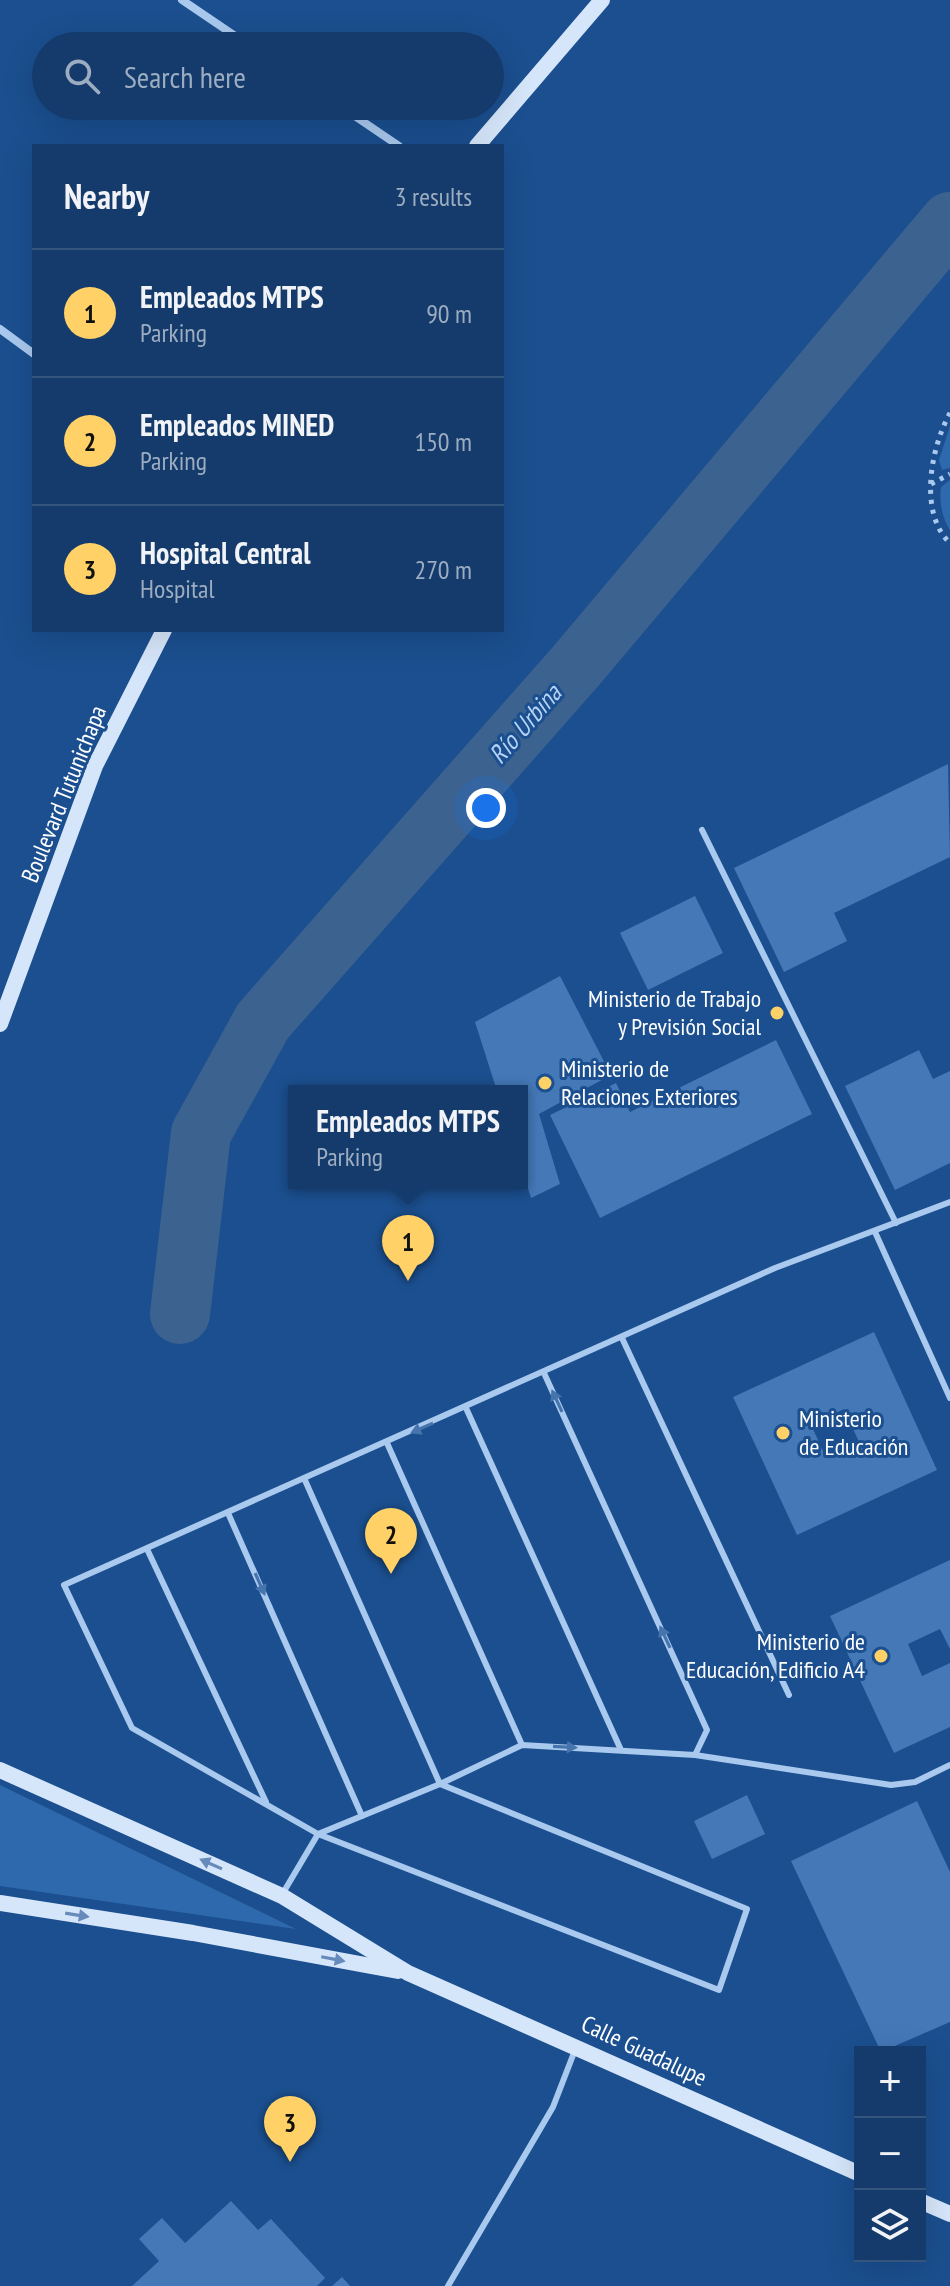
<!DOCTYPE html>
<html lang="en">
<head>
<meta charset="utf-8">
<style>
  body { margin:0; font-family:"PT Sans Narrow",sans-serif; background:#214673; color:#f1f3f6 }
  .controls { position:absolute; right:24px; bottom:24px; display:grid; overflow:hidden; border-radius:0px; box-shadow:0 8px 32px #0002 }
  .controls button { width:72px; height:72px; display:grid; place-items:center; padding:0; border:0; border-bottom:2px solid #33557e; background:#143b6b; color:#f1f3f6; font:40px sans-serif }
  .you { position:absolute; left:486px; top:808px; width:28px; height:28px; margin:-20px; border:6px solid #fff; border-radius:50%; background:#1a73e8; box-shadow:0 0 0 12px #1a73e833 }
  .badge { display:grid; place-items:center; width:52px; height:52px; border-radius:50%; background:#ffd166; color:#111; font-size:26px; font-weight:700 }
  .pin { position:absolute; translate:-50% -66px; filter:drop-shadow(0 2px 4px #0008) }
  .pin::after { content:''; position:absolute; top:42px; width:28px; height:24px; background:inherit; clip-path:polygon(0 0,100% 0,50% 100%) }
  .popup { position:absolute; left:288px; top:1085px; width:240px; height:104px; box-sizing:border-box; display:grid; place-content:center; border-radius:0px; background:#143b6b; filter:drop-shadow(0 2px 6px #0005); font-size:26px; white-space:nowrap; color:#9dadc1 }
  .popup b { font-size:30px; color:#f1f3f6 }
  .popup::after { content:''; position:absolute; left:50%; top:100%; margin-left:-16px; border:16px solid transparent; border-top-color:#143b6b }
  .list { margin:0; padding:0; list-style:none }
  h2 { display:flex; justify-content:space-between; align-items:center; height:104px; margin:0; padding:0 32px; font-size:34px }
  h2 small { font-size:26px; font-weight:400; color:#9dadc1 }
  .list li { display:grid; grid-template-columns:52px 1fr auto; gap:24px; align-items:center; box-sizing:border-box; height:128px; padding:0 32px; border-top:2px solid #33557e }
  .list b { display:block; font-size:30px; white-space:nowrap }
  .list p { margin:0; font-size:26px; white-space:nowrap; color:#9dadc1 }
  .list em { font-size:26px; font-style:normal; color:#9dadc1 }
  .icon { flex:none; width:44px; height:44px; fill:none; stroke:currentColor; stroke-width:2; stroke-linecap:round; stroke-linejoin:round }
  .map { position:relative; flex:none; width:950px; height:2286px; overflow:hidden }
  .search { position:absolute; background:#143b6b; box-shadow:0 8px 32px #0002; left:32px; top:32px; width:472px; height:88px; display:flex; align-items:center; gap:20px; box-sizing:border-box; padding:0 28px; border-radius:44px; color:#9dadc1; font-size:30px }
  .panel { position:absolute; background:#143b6b; box-shadow:0 8px 32px #0002; left:32px; top:144px; width:472px; height:488px; border-radius:0px }
  .map>svg:first-child { display:block }
</style>
</head>
<body>
<div class="map">
<svg width="950" height="2286" viewBox="0 0 950 2286">
  <rect width="100%" height="100%" fill="#1b4f8f"/>
  <g fill="#2e69ad">
    <polygon points="950,426 950,468 942,470 939,460"/>
    <path d="M950 480V530C942 519 939 500 941 487Z"/>
    <polygon points="0,1785 296,1929 0,1886"/>
  </g>
  <g fill="none" stroke-linecap="round" stroke-linejoin="round">
    <polyline stroke="#3c6290" stroke-width="60" points="180,1314 201,1133 263,1021 576,666 950,222"/>
  </g>
  <g fill="#4478b7" fill-rule="evenodd">
    <polygon points="948,764 950,857 834,913 847,941 784,972 734,868"/>
    <polygon points="695,896 723,953 648,990 620,933"/>
    <polygon points="560,976 611,1075 539,1114 560,1184 531,1198 522,1169 522,1091 497,1091 475,1022"/>
    <polygon points="776,1040 812,1114 600,1218 550,1115 616,1083 630,1112"/>
    <polygon points="919,1050 933,1079 950,1071 950,1163 895,1190 845,1086"/>
    <path d="M874 1332 937 1470 797 1535 733 1397ZM844 1409 859 1442 826 1457 811 1425Z"/>
    <polygon points="950,1560 950,1649 940,1629 908,1644 922,1676 950,1663 950,1727 894,1753 830,1616"/>
    <polygon points="747,1795 765,1834 712,1859 694,1821"/>
    <polygon points="917,1801 950,1872 950,2022 881,2052 791,1861"/>
    <polygon points="231,2201 258,2230 271,2219 325,2278 317,2286 132,2286 159,2261 139,2239 162,2218 185,2243"/>
    <polygon points="342,2277 350,2286 332,2286"/>
  </g>
  <g fill="none" stroke-linecap="round" stroke-linejoin="round">
    <g stroke="#a9c9ee" stroke-width="5" stroke-dasharray="4 6" stroke-linecap="butt">
      <path d="M950 413C931 447 918 513 950 543"/>
      <polyline points="931,484 950,474"/>
    </g>
    <g stroke="#a9c9ee" stroke-width="6">
      <polyline points="702,830 896,1223"/>
      <polyline points="875,1232 950,1398"/>
      <polyline points="622,1338 789,1695"/>
      <polyline points="466,1408 621,1750"/>
      <polyline points="387,1443 522,1745"/>
      <polyline points="304,1478 440,1784 747,1909 719,1990 318,1834 132,1728 64,1585 775,1268 950,1202"/>
      <polyline points="228,1513 362,1816"/>
      <polyline points="147,1549 266,1802"/>
      <polyline points="695,1755 891,1785 915,1782 950,1765"/>
      <polyline points="283,1893 318,1834 440,1784 522,1745 695,1755 707,1730 544,1373"/>
      <polyline points="448,2286 553,2107 575,2050"/>
    </g>
    <g stroke="#a9c9ee" stroke-width="8">
      <polyline points="182,0 250,46"/>
      <polyline points="340,106 399,146"/>
      <polyline points="0,329 34,354"/>
    </g>
    <g stroke="#d6e6fa" stroke-width="16">
      <polyline points="477,146 602,0"/>
      <polyline points="0,1024 95,766 164,630"/>
      <polyline points="0,1770 282,1896 408,1973 860,2174"/>
      <polyline points="0,1903 193,1933 398,1971"/>
      <polyline points="920,2201 950,2214"/>
    </g>
  </g>
  <defs><path id="oneway-solid" d="M-6-.8H1V-3.2L6.5 0L1 3.2V.8H-6Z" transform="scale(2)"/></defs>
  <g fill="#4674ac">
    <use href="#oneway-solid" transform="translate(557 1401) rotate(-115)"/>
    <use href="#oneway-solid" transform="translate(422 1428) rotate(156)"/>
    <use href="#oneway-solid" transform="translate(260 1584) rotate(66)"/>
    <use href="#oneway-solid" transform="translate(665 1637) rotate(-115)"/>
    <use href="#oneway-solid" transform="translate(565 1747) rotate(3)"/>
  </g>
  <g fill="#668bba">
    <use href="#oneway-solid" transform="translate(211 1864) rotate(-156)"/>
    <use href="#oneway-solid" transform="translate(77 1915) rotate(9)"/>
    <use href="#oneway-solid" transform="translate(333 1959) rotate(11)"/>
  </g>
  <g fill="#ffd166" stroke="#1b4f8f" stroke-width="3">
    <circle cx="777" cy="1013" r="8"/>
    <circle cx="545" cy="1083" r="8"/>
    <circle cx="783" cy="1433" r="8"/>
    <circle cx="881" cy="1656" r="8"/>
  </g>
  <g text-anchor="middle" stroke-width="6" stroke-linejoin="round" paint-order="stroke">
    <g font-size="24" fill="#fff" stroke="#1b4f8f">
      <text transform="translate(64 794) rotate(-68)" y="8">Boulevard Tutunichapa</text>
      <text transform="translate(644 2051) rotate(25)" y="8">Calle Guadalupe</text>
    </g>
    <g font-size="24" fill="#fff" stroke="#1b4f8f" text-anchor="end">
      <text x="761" y="1007">Ministerio de Trabajo<tspan x="761" dy="28">y Previsión Social</tspan></text>
      <text x="561" y="1077" text-anchor="start">Ministerio de<tspan x="561" dy="28">Relaciones Exteriores</tspan></text>
      <text x="799" y="1427" text-anchor="start">Ministerio<tspan x="799" dy="28">de Educación</tspan></text>
      <text x="865" y="1650">Ministerio de<tspan x="865" dy="28">Educación, Edificio A4</tspan></text>
    </g>
    <g font-size="26" font-style="italic" fill="#b5d3f5" stroke="#1b4f8f">
      <text transform="translate(525 724) rotate(-49)" y="9">Río Urbina</text>
    </g>
  </g>
</svg>
<div class="controls">
<button>+</button>
<button>−</button>
<button><svg class="icon" aria-label="layers" viewBox="0 0 24 24"><path d="M12 4l9 5-9 5-9-5zM3 14l9 5 9-5"/></svg></button>
</div>
<div class="you"></div>
<div class="pin badge" style="left:408px;top:1281px">1</div>
<div class="popup"><b>Empleados MTPS</b>Parking</div>
<div class="pin badge" style="left:391px;top:1574px">2</div>
<div class="pin badge" style="left:290px;top:2162px">3</div>
<div class="search"><svg class="icon" aria-label="search" viewBox="0 0 24 24"><circle cx="10" cy="10" r="6"/><path d="M15 15l6 6"/></svg>Search here</div>
<section class="panel">
<h2>Nearby<small>3 results</small></h2>
<ul class="list">
<li><span class="badge">1</span><div><b>Empleados MTPS</b><p>Parking</p></div><em>90 m</em></li>
<li><span class="badge">2</span><div><b>Empleados MINED</b><p>Parking</p></div><em>150 m</em></li>
<li><span class="badge">3</span><div><b>Hospital Central</b><p>Hospital</p></div><em>270 m</em></li>
</ul>
</section>
</div>
</body>
</html>
